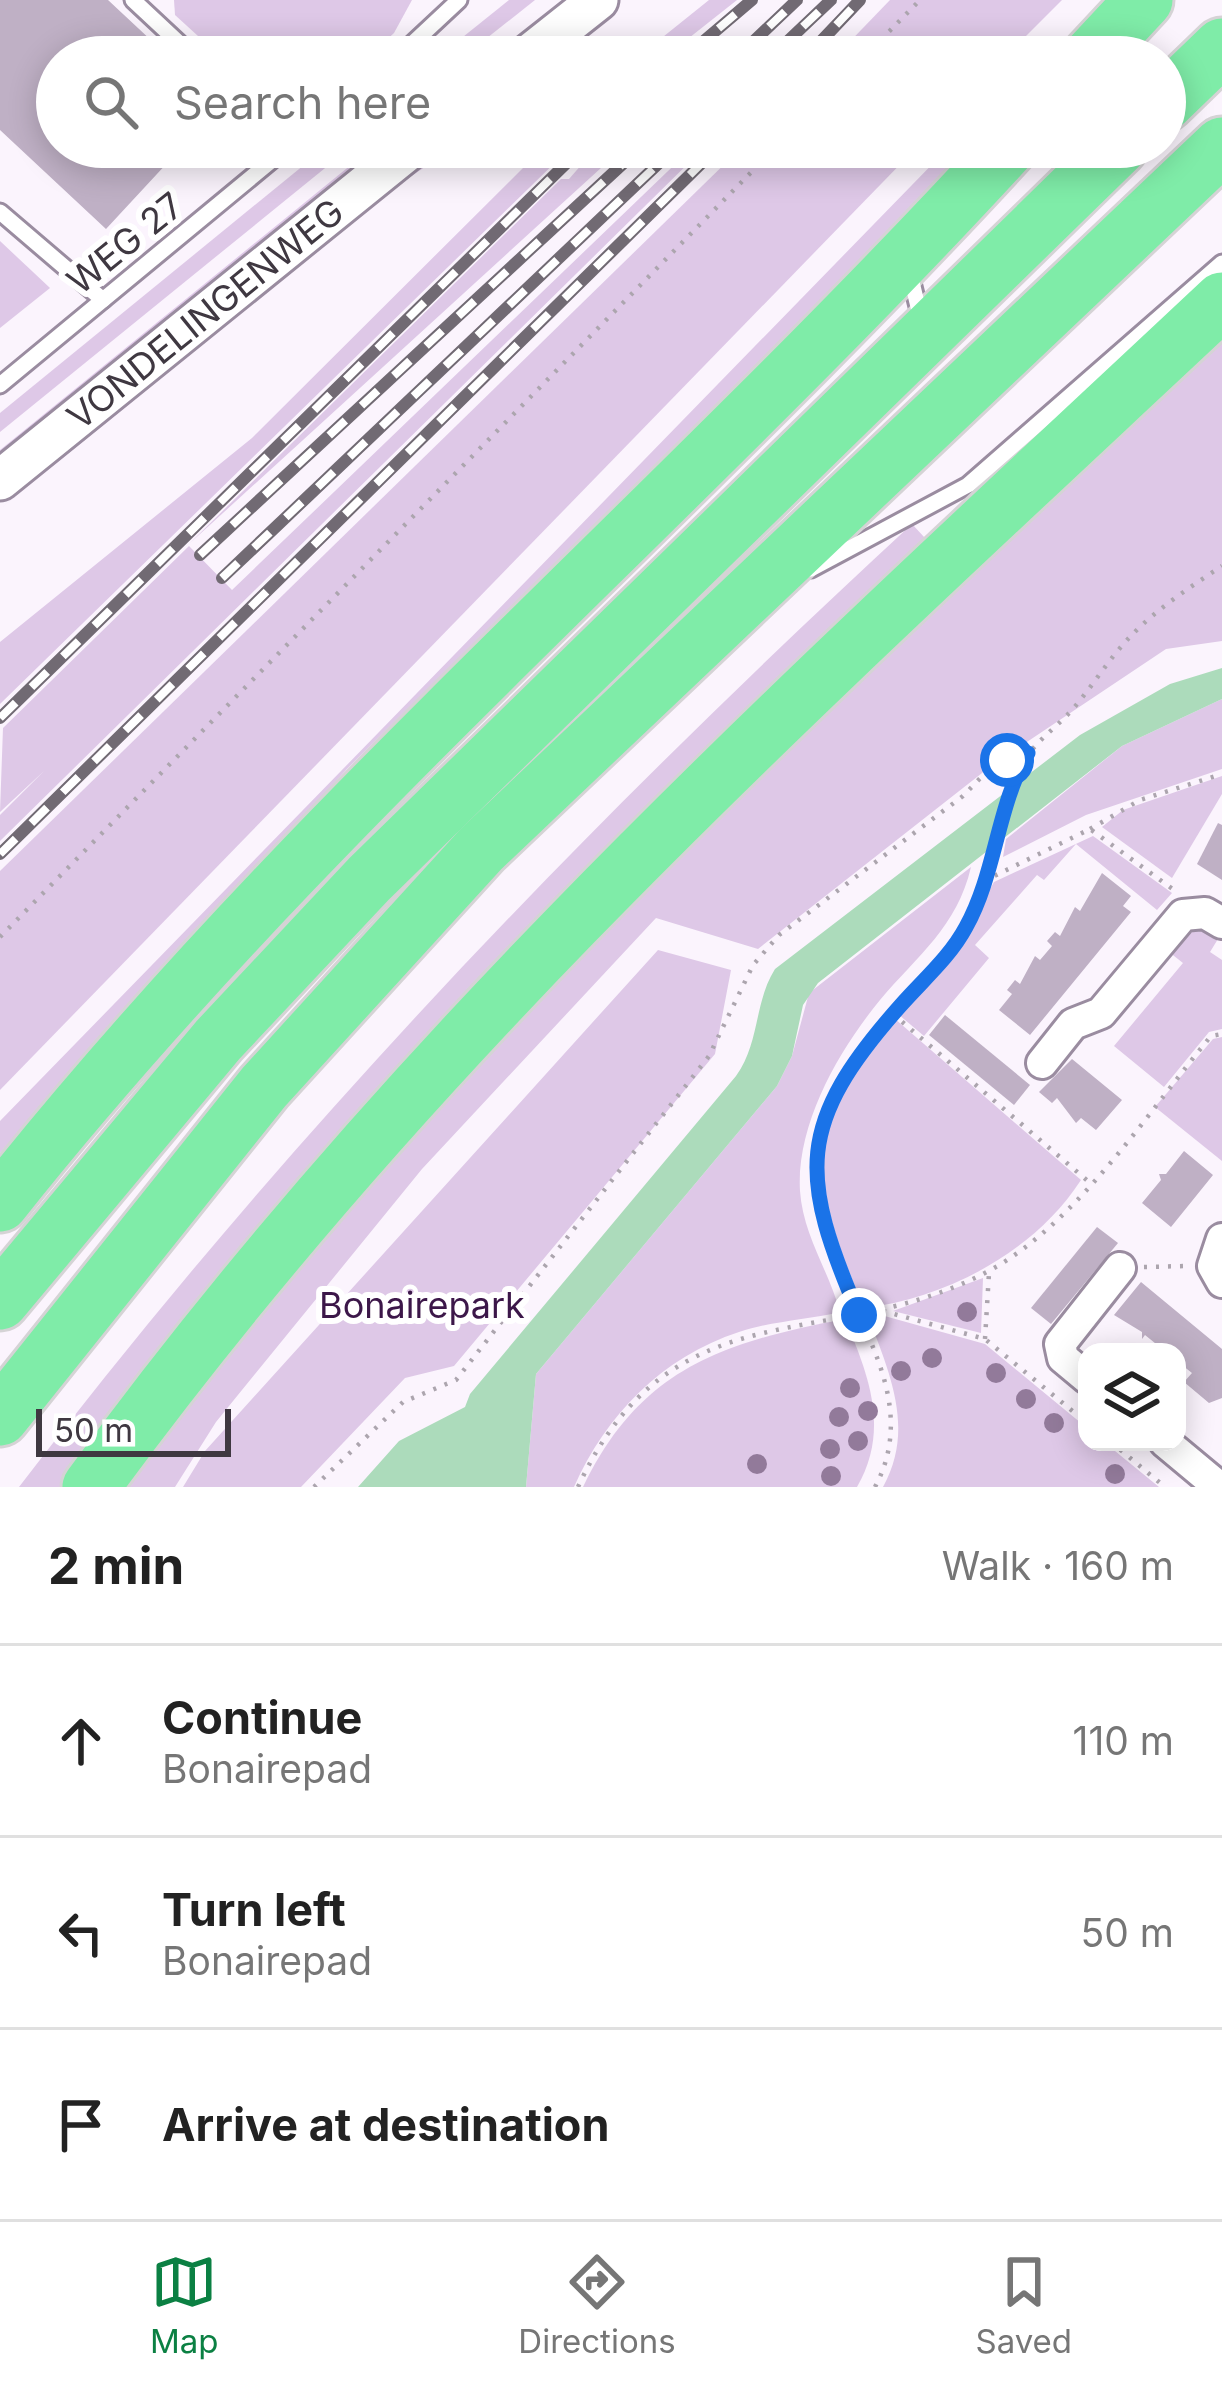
<!DOCTYPE html>
<html lang="en">
<head>
<meta charset="utf-8">
<style>
  body { margin:0; font-family:Inter,sans-serif; background:#f6f6f6; color:#222 }
  .controls { position:absolute; right:36px; bottom:36px; display:grid; overflow:hidden; border-radius:24px; box-shadow:0 6px 30px #0003 }
  .controls button { width:108px; height:108px; display:grid; place-items:center; padding:0; border:0; border-bottom:3px solid #e0e0e0; background:#fff; color:#222; font:60px sans-serif }
  .scale { position:absolute; left:36px; bottom:30px; width:195px; box-sizing:border-box; padding-left:12px; border:6px solid #3f3841; border-top:0; font-size:33px; line-height:42px; white-space:nowrap; color:#3f3841; -webkit-text-stroke:9px #fff; paint-order:stroke }
  .stop { position:absolute; width:36px; height:36px; margin:-27px; border:9px solid #1a73e8; border-radius:50%; background:#fff }
  .stop.end { background:#1a73e8; border-color:#fff; box-shadow:0 3px 12px #0008 }
  .list { margin:0; padding:0; list-style:none }
  h2 { display:flex; justify-content:space-between; align-items:center; height:156px; margin:0; padding:0 48px; font-size:51px }
  h2 small { font-size:39px; font-weight:400; color:#767676 }
  .list li { display:grid; grid-template-columns:78px 1fr auto; gap:36px; align-items:center; box-sizing:border-box; height:192px; padding:0 48px; border-top:3px solid #e0e0e0 }
  .list b { display:block; font-size:45px; white-space:nowrap }
  .list p { margin:0; font-size:39px; white-space:nowrap; color:#767676 }
  .list em { font-size:39px; font-style:normal; color:#767676 }
  .icon { flex:none; width:66px; height:66px; fill:none; stroke:currentColor; stroke-width:2; stroke-linecap:round; stroke-linejoin:round }
  .map { position:relative; flex:none; width:1222px; height:1487px; overflow:hidden }
  .search { position:absolute; background:#fff; box-shadow:0 6px 30px #0003; left:36px; right:36px; top:36px; height:132px; display:flex; align-items:center; gap:30px; box-sizing:border-box; padding:0 42px; border-radius:66px; color:#767676; font-size:45px }
  .sheet { height:732px; background:#fff }
  nav { display:flex; justify-content:space-around; align-items:center; box-sizing:border-box; height:168px; border-top:3px solid #e0e0e0; background:#fff; font-size:33px; color:#767676 }
  nav a { display:grid; justify-items:center; gap:6px }
  nav .on { color:#0b8043 }
  .map>svg:first-child { display:block }
</style>
</head>
<body>
<div class="map">
<svg width="1222" height="1487" viewBox="0 0 1222 1487">
  <rect width="100%" height="100%" fill="#fbf4fd"/>
  <g fill="#dec8e7">
    <polygon points="174,0 412,0 394,33 368,57 221,57 175,15"/>
    <polygon points="509,0 535,0 463,57 438,57"/>
    <polygon points="709,0 737,0 675,49 673,57 638,57"/>
    <polygon points="890,0 1062,0 1005,57 835,57"/>
    <polygon points="326,147 351,147 0,432 0,413"/>
    <polygon points="373,147 388,147 0,463 0,450"/>
    <polygon points="440,147 454,147 397,186 0,509"/>
    <polygon points="544,147 571,147 0,704 0,642 252,438"/>
    <polygon points="597,147 624,147 189,544 561,179 569,179"/>
    <polygon points="693,147 705,147 0,841 0,815 44,771 0,812 3,728 189,546 232,590"/>
    <polygon points="742,147 917,147 0,1090 0,871"/>
    <polygon points="949,147 968,147 866,256 347,769 0,1153 0,1121"/>
    <polygon points="0,241 50,288 0,328"/>
    <polygon points="1222,333 1222,641 1166,649 991,766 758,949 656,918 422,1169 216,1422 175,1487 124,1487 148,1449 458,1071"/>
    <path d="M1015 467 83 1487H19C285 1138 589 822 912 524L925 538Z"/>
    <polygon points="1222,699 1222,769 1086,815 1003,857 1006,839 1122,746"/>
    <polygon points="1222,776 1222,794 1172,878 1102,827 1123,810"/>
    <polygon points="1093,836 1172,893 1157,910 1076,844 1044,880 1037,875 975,945 989,958 924,1036 898,1014 961,942 994,882"/>
    <path d="M971 867C957 927 918 955 880 1000 839 1050 796 1124 800 1191 803 1235 829 1271 840 1312 807 1320 772 1321 739 1332 662 1357 606 1415 574 1487H526L536 1374 777 1086 792 1056 809 993Z"/>
    <polygon points="1196,925 1221,934 1210,952 1222,960 1222,1029 1209,1032 1164,1087 1114,1046 1183,963 1164,948"/>
    <polygon points="658,950 731,970 715,1054 454,1366 405,1378 301,1487 183,1487 205,1451"/>
    <path d="M894 1018 1081 1180C1035 1251 948 1298 864 1308 812 1186 799 1126 894 1018Z"/>
    <polygon points="1222,1037 1222,1161 1155,1107 1213,1039"/>
    <polygon points="983,1278 981,1333 893,1311"/>
    <path d="M881 1315 985 1344 1087 1428V1442H1104L1159 1487H883C915 1429 890 1375 869 1318Z"/>
    <path d="M845 1319C869 1376 890 1430 857 1487H583C640 1368 724 1342 845 1319Z"/>
  </g>
  <path fill="#acdbbb" d="M1222 668V699L1122 746 818 983 803 1005 792 1056 777 1086 536 1374 526 1487H358L399 1441 465 1407 470 1394 736 1076C760 1043 754 1002 775 969L1080 735 1170 684Z"/>
  <g fill="#bfb0c5">
    <polygon points="0,0 108,0 169,57 57,57 57,147 182,147 106,229 0,130"/>
    <polygon points="1218,823 1222,825 1222,880 1197,864"/>
    <polygon points="1102,873 1131,896 1123,906 1131,912 1030,1035 999,1010 1012,994 1007,990 1015,980 1020,984 1035,956 1040,960 1052,946 1047,941 1055,932 1060,936 1075,907 1080,911"/>
    <polygon points="945,1015 1030,1085 1014,1105 929,1035"/>
    <polygon points="1072,1059 1122,1100 1096,1130 1081,1118 1076,1123 1057,1098 1052,1103 1039,1092"/>
    <polygon points="1184,1151 1213,1175 1171,1227 1142,1203 1161,1180 1159,1174 1166,1174"/>
    <polygon points="1097,1227 1118,1243 1051,1324 1031,1308"/>
    <polygon points="1141,1282 1222,1349 1222,1398 1209,1403 1184,1382 1192,1373 1177,1361 1177,1352 1166,1352 1145,1335 1142,1339 1142,1332 1114,1315"/>
  </g>
  <g fill="none" stroke-linecap="round" stroke-linejoin="round">
    <defs>
      <g id="service">
        <polyline points="133,0 194,57"/>
        <polyline points="398,57 459,0"/>
        <polyline points="0,212 103,300"/>
        <polyline points="909,270 922,323"/>
        <polyline points="0,385 288,147"/>
        <polyline points="811,569 968,485 1222,263"/>
      </g>
      <g id="minor">
        <polyline points="1042,1063 1073,1024 1101,1013 1183,915 1205,913 1222,923"/>
        <polyline points="1222,1239 1213,1266 1222,1282"/>
        <polyline points="1087,1378 1063,1358 1060,1344 1120,1268"/>
        <polyline points="1165,1442 1219,1487"/>
      </g>
      <g id="tertiary">
        <polyline points="526,57 598,0"/>
        <path id="s1" d="M0 480 412 147"/>
      </g>
      <g id="motorway">
        <polyline points="1091,57 1144,0"/>
        <polyline points="1165,102 1222,47"/>
        <path d="M0 1203C304 820 679 506 1008 147"/>
        <polyline points="0,1301 218,1040 369,879 1118,147"/>
        <polyline points="0,1417 264,1087 481,849 1222,146"/>
        <path d="M91 1487C417 1039 820 678 1222 301"/>
      </g>
    </defs>
    <use href="#service" stroke="#9a8ca0" stroke-width="21"/>
    <use href="#minor" stroke="#9a8ca0" stroke-width="36"/>
    <use href="#tertiary" stroke="#9a8ca0" stroke-width="45"/>
    <use href="#motorway" stroke="#d5d3d5" stroke-width="63"/>
    <g stroke="#aca5ae" stroke-width="4.5" stroke-dasharray="3 9" stroke-linecap="butt">
      <polyline points="477,57 497,41"/>
      <polyline points="864,57 920,0"/>
      <polyline points="1090,829 1140,800 1222,774"/>
      <polyline points="984,881 1090,829 1174,890"/>
      <polyline points="0,937 776,147"/>
      <polyline points="893,1014 1089,1182"/>
      <polyline points="1144,1267 1187,1266"/>
      <polyline points="883,1311 985,1339 1087,1423"/>
      <polyline points="985,1339 989,1273"/>
      <polyline points="1111,1442 1165,1487"/>
      <polyline points="314,1487 403,1402 456,1380 709,1056 753,965 779,935 963,796 993,765 1028,753"/>
      <path d="M578 1487C673 1280 836 1357 994 1268 1079 1220 1149 1111 1211 1036L1222 1034"/>
      <path d="M875 1487C931 1382 821 1289 815 1186 808 1076 910 1015 962 933 993 885 996 822 1019 770 1030 745 1054 730 1072 710 1092 687 1108 660 1129 638 1155 610 1190 587 1222 566"/>
    </g>
    <use href="#service" stroke="#fff" stroke-width="15"/>
    <use href="#minor" stroke="#fff" stroke-width="30"/>
    <use href="#tertiary" stroke="#fff" stroke-width="39"/>
    <use href="#motorway" stroke="#7feca8" stroke-width="57"/>
    <defs>
      <g id="rail">
        <polyline points="685,57 752,0"/>
        <polyline points="737,57 797,0"/>
        <polyline points="771,57 831,0"/>
        <polyline points="806,57 860,0"/>
        <polyline points="200,555 641,147"/>
        <polyline points="222,578 676,147"/>
        <polyline points="0,718 583,147"/>
        <polyline points="0,854 718,147"/>
      </g>
    </defs>
    <use href="#rail" stroke="#716a73" stroke-width="12"/>
    <use href="#rail" stroke="#fff" stroke-width="8" stroke-dasharray="22" stroke-linecap="butt"/>
  </g>
  <g fill="#927a9a">
    <circle cx="967" cy="1312" r="10"/>
    <circle cx="932" cy="1358" r="10"/>
    <circle cx="901" cy="1371" r="10"/>
    <circle cx="996" cy="1373" r="10"/>
    <circle cx="850" cy="1388" r="10"/>
    <circle cx="1026" cy="1399" r="10"/>
    <circle cx="868" cy="1411" r="10"/>
    <circle cx="839" cy="1417" r="10"/>
    <circle cx="1054" cy="1423" r="10"/>
    <circle cx="858" cy="1441" r="10"/>
    <circle cx="830" cy="1449" r="10"/>
    <circle cx="757" cy="1464" r="10"/>
    <circle cx="1115" cy="1474" r="10"/>
    <circle cx="831" cy="1476" r="10"/>
  </g>
  <g fill="none" stroke-linecap="round" stroke-linejoin="round">
    <path stroke="#1a73e8" stroke-width="15" d="M859 1315C799 1175 795 1124 901 1005 923 980 950 957 966 927 996 873 997 806 1028 753L1007 760"/>
  </g>
  <g text-anchor="middle" stroke-width="12" stroke-linejoin="round" paint-order="stroke">
    <g font-size="36" fill="#3f3841" stroke="#fff">
      <text transform="translate(125 243) rotate(-39)" y="13">WEG 27</text>
      <text dy="13" stroke="none"><textPath href="#s1" startOffset="264">VONDELINGENWEG</textPath></text>
    </g>
    <g font-size="36" fill="#3c1749" stroke="#fff">
      <text x="422" y="1318">Bonairepark</text>
    </g>
  </g>
</svg>
<div class="controls">
<button><svg class="icon" aria-label="layers" viewBox="0 0 24 24"><path d="M12 4l9 5-9 5-9-5zM3 14l9 5 9-5"/></svg></button>
</div>
<div class="scale">50 m</div>
<div class="stop" style="left:1007px;top:760px"></div>
<div class="stop end" style="left:859px;top:1315px"></div>
<div class="search"><svg class="icon" aria-label="search" viewBox="0 0 24 24"><circle cx="10" cy="10" r="6"/><path d="M15 15l6 6"/></svg>Search here</div>
</div>
<section class="sheet">
<h2>2 min<small>Walk · 160 m</small></h2>
<ul class="list">
<li><svg class="icon" aria-label="ahead" viewBox="0 0 24 24"><path d="M12 20V5M6 11l6-6 6 6"/></svg><div><b>Continue</b><p>Bonairepad</p></div><em>110 m</em></li>
<li><svg class="icon" aria-label="left" viewBox="0 0 24 24"><path d="M17 20v-9H6M10 6l-5 5 5 5"/></svg><div><b>Turn left</b><p>Bonairepad</p></div><em>50 m</em></li>
<li><svg class="icon" aria-label="arrive" viewBox="0 0 24 24"><path d="M6 21V4h12l-3 4 3 4H6"/></svg><div><b>Arrive at destination</b></div></li>
</ul>
</section>
<nav>
<a class="on"><svg class="icon" aria-label="map" viewBox="0 0 24 24"><path d="M3 6l6-2 6 2 6-2v14l-6 2-6-2-6 2zM9 4v14M15 6v14"/></svg>Map</a>
<a><svg class="icon" aria-label="directions" viewBox="0 0 24 24"><path d="M12 3l9 9-9 9-9-9zM9 14v-3h6M13 9l2 2-2 2"/></svg>Directions</a>
<a><svg class="icon" aria-label="saved" viewBox="0 0 24 24"><path d="M7 4h10v16l-5-4-5 4z"/></svg>Saved</a>
</nav>
</body>
</html>
